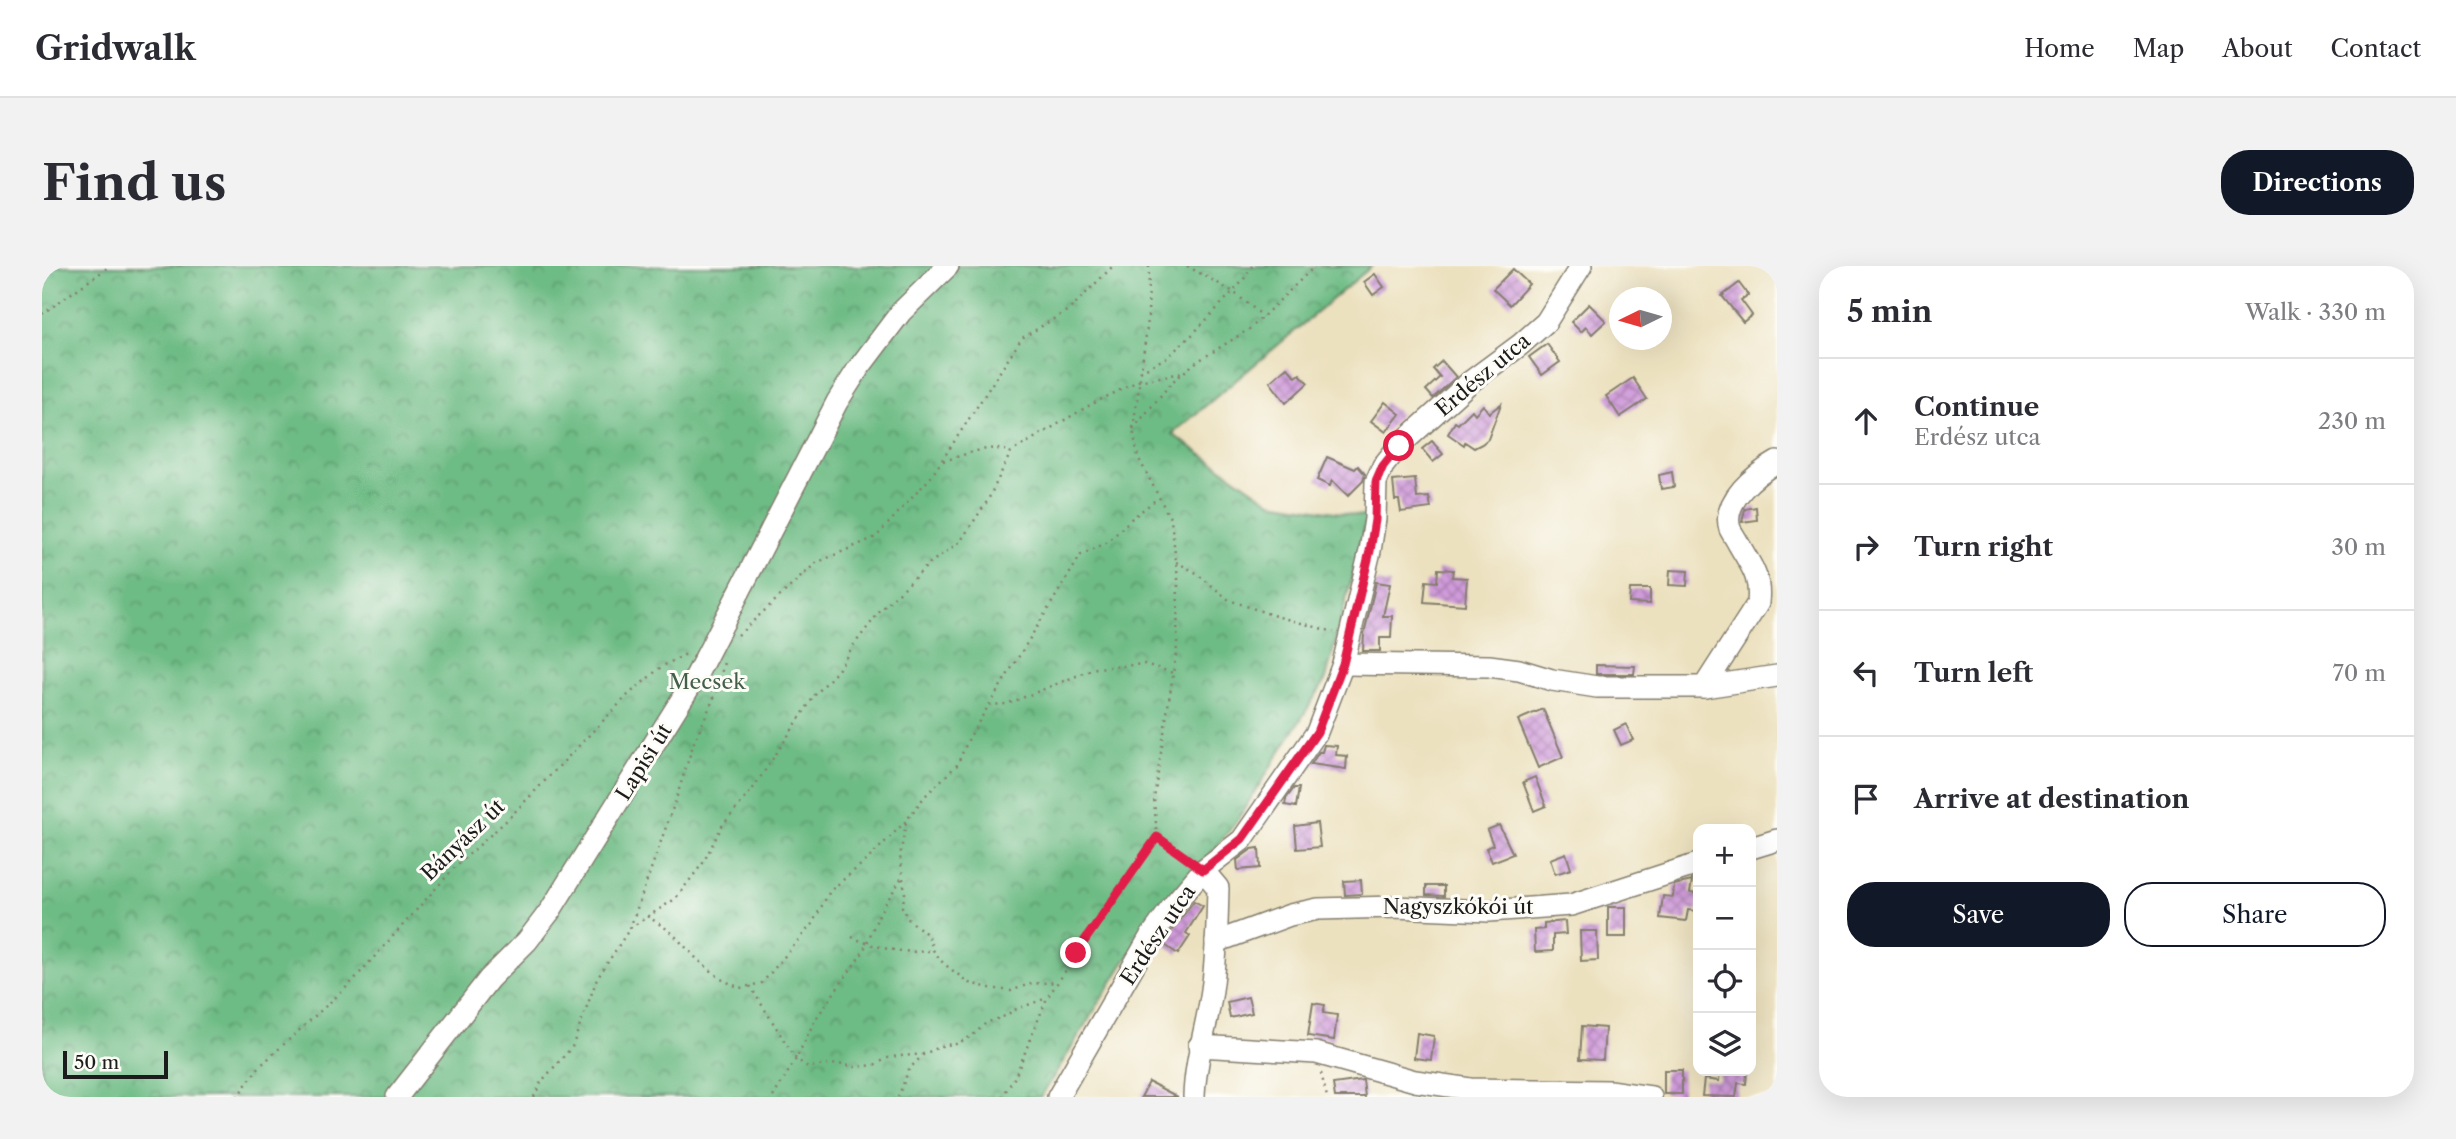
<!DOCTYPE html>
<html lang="en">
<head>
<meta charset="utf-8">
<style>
  body { margin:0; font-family:"Libre Caslon Text",serif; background:#f2f2f3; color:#2b2b33 }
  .controls { position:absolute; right:21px; bottom:21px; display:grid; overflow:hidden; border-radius:14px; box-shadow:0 7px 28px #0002 }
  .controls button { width:63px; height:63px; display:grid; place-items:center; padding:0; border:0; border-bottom:2px solid #e1e1e2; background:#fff; color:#2b2b33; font:35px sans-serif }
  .compass { position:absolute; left:1567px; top:21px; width:63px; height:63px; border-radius:50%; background:#fff; box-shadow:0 7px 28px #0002; rotate:265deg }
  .scale { position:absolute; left:21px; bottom:18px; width:105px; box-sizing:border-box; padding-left:7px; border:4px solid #1c1c1c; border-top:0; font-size:19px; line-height:24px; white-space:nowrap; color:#1c1c1c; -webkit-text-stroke:5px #fdfcf7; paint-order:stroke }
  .stop { position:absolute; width:21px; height:21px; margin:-16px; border:5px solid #e11d48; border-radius:50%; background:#fff }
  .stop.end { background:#e11d48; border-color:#fff; box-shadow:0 2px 7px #0008 }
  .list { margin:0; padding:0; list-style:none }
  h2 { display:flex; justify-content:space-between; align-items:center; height:91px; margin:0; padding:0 28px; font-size:30px }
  h2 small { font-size:23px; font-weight:400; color:#7c7c81 }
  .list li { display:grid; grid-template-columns:46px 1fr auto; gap:21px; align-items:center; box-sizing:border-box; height:126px; padding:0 28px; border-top:2px solid #e1e1e2 }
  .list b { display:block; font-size:26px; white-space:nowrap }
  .list p { margin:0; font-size:23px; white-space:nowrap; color:#7c7c81 }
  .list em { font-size:23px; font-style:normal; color:#7c7c81 }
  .actions { display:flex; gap:14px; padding:21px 28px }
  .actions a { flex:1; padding:16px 0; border:2px solid #111827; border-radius:28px; text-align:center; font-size:24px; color:#111827 }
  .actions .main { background:#111827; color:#fff }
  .icon { flex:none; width:38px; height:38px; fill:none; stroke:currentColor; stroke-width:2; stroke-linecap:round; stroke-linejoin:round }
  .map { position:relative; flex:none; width:1735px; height:831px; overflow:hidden; border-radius:28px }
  header { display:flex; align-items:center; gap:42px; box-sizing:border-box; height:98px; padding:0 35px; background:#fff; border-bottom:2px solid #e1e1e2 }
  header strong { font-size:33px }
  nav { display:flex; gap:38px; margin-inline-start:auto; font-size:24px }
  .intro { display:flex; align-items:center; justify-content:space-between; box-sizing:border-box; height:168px; padding:0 42px }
  h1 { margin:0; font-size:49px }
  .button { padding:18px 32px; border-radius:28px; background:#111827; color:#fff; font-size:24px; font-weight:700 }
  main { display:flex; gap:42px; padding:0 42px }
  aside { flex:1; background:#fff; border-radius:28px; box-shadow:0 7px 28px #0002 }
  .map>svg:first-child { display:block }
</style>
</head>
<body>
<header>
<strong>Gridwalk</strong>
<nav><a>Home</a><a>Map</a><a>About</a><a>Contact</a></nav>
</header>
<div class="intro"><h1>Find us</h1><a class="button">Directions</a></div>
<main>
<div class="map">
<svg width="1735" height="831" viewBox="0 0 1735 831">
  <defs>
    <pattern id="forest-crowns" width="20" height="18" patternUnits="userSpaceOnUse" patternTransform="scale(1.75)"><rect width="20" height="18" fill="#6ebc85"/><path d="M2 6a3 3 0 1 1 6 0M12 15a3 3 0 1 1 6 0" fill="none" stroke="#5a986c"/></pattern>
    <pattern id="building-cross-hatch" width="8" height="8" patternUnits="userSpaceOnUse" patternTransform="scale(1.75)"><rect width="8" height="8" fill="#d09bda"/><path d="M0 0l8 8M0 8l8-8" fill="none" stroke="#a87eb0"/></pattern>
  </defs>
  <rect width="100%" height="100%" fill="#fdfcf7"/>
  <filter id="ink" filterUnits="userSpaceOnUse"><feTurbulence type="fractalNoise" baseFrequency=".0143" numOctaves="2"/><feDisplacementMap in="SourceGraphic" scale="14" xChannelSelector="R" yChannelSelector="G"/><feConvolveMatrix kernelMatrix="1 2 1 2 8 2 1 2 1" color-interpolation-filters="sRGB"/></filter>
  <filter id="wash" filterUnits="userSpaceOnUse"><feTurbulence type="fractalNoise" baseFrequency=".00686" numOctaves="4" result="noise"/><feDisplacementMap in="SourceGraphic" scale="28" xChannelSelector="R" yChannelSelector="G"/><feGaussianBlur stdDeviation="1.57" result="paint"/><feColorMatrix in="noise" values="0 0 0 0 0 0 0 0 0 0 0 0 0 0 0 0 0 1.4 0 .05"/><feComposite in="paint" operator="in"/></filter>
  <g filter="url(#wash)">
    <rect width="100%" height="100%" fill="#ece1bf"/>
    <polygon fill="url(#forest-crowns)" stroke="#456c50" stroke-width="2" points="0,0 1330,0 1130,168 1229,236 1325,251 1284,413 1194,556 1081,698 999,831 0,831"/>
    <g id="blocks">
      <g fill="url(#building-cross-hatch)">
        <polygon points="1471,3 1487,18 1468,39 1451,23"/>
        <polygon points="1333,8 1342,21 1331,29 1322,16"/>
        <polygon points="1697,17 1706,29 1699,34 1710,49 1701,56 1680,30"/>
        <polygon points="1547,38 1564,55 1550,68 1544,61 1539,66 1529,56"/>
        <polygon points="1505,78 1518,96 1500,109 1487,91"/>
        <polygon points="1400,95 1414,111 1391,132 1384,124 1398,111 1391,103"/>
        <polygon points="1245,101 1254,111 1258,108 1266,117 1244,137 1228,116"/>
        <polygon points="1591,112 1605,133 1578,151 1564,130"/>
        <polygon points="1343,136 1358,148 1344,166 1329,155"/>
        <polygon points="1459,138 1446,173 1440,178 1432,182 1423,176 1422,179 1406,168 1413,156 1416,158 1430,144 1433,148 1441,139 1447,147"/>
        <polygon points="1390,175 1401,188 1391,196 1380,183"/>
        <polygon points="1285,191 1313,203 1316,200 1323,208 1321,215 1306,230 1290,214 1288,220 1275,214"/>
        <polygon points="1630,206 1632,221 1619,223 1617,209"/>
        <polygon points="1373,213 1375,232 1387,231 1389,242 1359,246 1357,234 1353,234 1351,215"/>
        <polygon points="1714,241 1715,254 1700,256 1703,243"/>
        <polygon points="1396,303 1411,304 1410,311 1425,312 1423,339 1382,336 1384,315 1395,316"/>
        <polygon points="1628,304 1646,305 1645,320 1627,319"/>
        <polygon points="1334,316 1348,318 1341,350 1350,350 1349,372 1338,372 1338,385 1321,385 1322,368"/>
        <polygon points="1588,323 1608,323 1608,338 1587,337"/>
        <polygon points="1554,399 1593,400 1592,408 1554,408"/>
        <polygon points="1501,443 1521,491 1496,502 1476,454"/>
        <polygon points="1584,458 1591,474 1579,479 1572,464"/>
        <polygon points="1282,479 1295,480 1294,489 1305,490 1304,503 1269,498 1277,486 1280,486"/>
        <polygon points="1493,511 1504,540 1492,545 1481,516"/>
        <polygon points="1252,522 1257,522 1254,541 1243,539 1244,533"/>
        <polygon points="1275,557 1278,581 1255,583 1253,560"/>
        <polygon points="1457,559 1471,588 1450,596 1444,582 1451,579 1445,564"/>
        <polygon points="1217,582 1218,602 1196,604 1195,594 1210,583"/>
        <polygon points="1524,587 1529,603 1513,608 1508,593"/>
        <polygon points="1319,614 1320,628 1303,629 1302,615"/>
        <polygon points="1650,615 1648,627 1656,628 1655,645 1646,644 1644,655 1618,652 1621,630 1631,631 1632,619"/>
        <polygon points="1384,620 1402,620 1402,630 1384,629"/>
        <polygon points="1152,635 1161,640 1144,667 1148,670 1136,688 1120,677"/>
        <rect x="1566" y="641" width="18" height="30"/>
        <polygon points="1523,655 1524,668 1511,669 1511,685 1493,686 1492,664 1502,663 1502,657"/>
        <polygon points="1538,665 1555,665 1556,694 1539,695"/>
        <polygon points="1206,731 1210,747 1188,752 1185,736"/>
        <polygon points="1271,737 1283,739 1281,747 1295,749 1292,774 1266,770"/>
        <polygon points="1540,760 1563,762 1561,794 1538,793"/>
        <polygon points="1375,767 1392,770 1389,794 1372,792"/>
        <rect x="1622" y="804" width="18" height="24"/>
        <polygon points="1678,805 1705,805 1704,818 1696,817 1694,831 1660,830 1662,813 1677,815"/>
        <polygon points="1321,814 1323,831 1293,831 1291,818"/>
        <polygon points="1107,816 1136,831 1099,831"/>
      </g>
    </g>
  </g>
  <g filter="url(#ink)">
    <use href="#blocks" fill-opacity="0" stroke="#847e6e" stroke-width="2"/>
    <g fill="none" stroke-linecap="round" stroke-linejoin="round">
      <defs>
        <g id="minor">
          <path d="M1301 398 1447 400 1477 404 1510 414 1555 421H1662L1716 337C1719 310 1709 300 1696 277 1694 273 1690 267 1688 263 1679 235 1714 208 1735 196"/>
          <polyline points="1662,421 1735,410"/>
          <polyline points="1709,582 1735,574"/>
          <polyline points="1174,676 1248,649 1276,643 1352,641 1447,645 1529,639 1656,598"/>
          <polyline points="1157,780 1274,787 1373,815 1428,823 1567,825 1609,831"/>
          <polyline points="355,831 447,713 485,675 508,645 653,412 795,136 816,103 859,46 906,0"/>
          <polyline points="1016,831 1107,673 1133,637 1161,604 1200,574 1275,466 1301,398 1328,285 1333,253 1334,216 1341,200 1357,180 1428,116 1478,79 1504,56 1539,0"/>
          <path d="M1152 831C1153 794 1165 761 1170 724 1175 691 1175 656 1176 622L1161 604"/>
        </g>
      </defs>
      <use href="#minor" stroke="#847e6e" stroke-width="24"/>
      <g stroke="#847e6e" stroke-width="2.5" stroke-dasharray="2 5" stroke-linecap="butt">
        <polyline points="1107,0 1106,54 1091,163 1096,191 1129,254 1136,313 1135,381 1112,533 1115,571"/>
        <polyline points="1145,0 1190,25 1221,50"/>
        <polyline points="0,48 68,0"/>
        <polyline points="1098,105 1124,92 1148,71 1200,16 1210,0"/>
        <polyline points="1091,163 1130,116 1153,97 1209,62 1273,0"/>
        <path d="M901 195C925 189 944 177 969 186"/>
        <polyline points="1134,296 1153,306 1187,334 1230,349 1292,366"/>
        <polyline points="696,369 774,297 834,271 889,211 980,72 1028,43 1071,0"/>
        <polyline points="947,439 1039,289 1066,276 1089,253 1116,232"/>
        <polyline points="864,557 858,590 863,627 860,641 865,652 886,669 891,684 901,697 927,717 948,722 969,725 987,718 1015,716"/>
        <polyline points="605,650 628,665 655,693 679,713 698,722 720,717 770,658 788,625 828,591 864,555 883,530 915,499 927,472 947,439 965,438 1054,402 1103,398 1131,407"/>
        <polyline points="588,662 633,633 661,597 680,560 710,524 773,429 796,404 811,380 839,344 888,297 918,276 946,234 969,186 1048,139 1096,115 1140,107"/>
        <path d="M810 671C833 682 865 689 891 684"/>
        <polyline points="708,720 754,793 766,801 796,798 814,801 832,799 848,791 882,788 902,779 914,778 930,770 944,757 963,750 972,744 1005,732"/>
        <polyline points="1279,807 1285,831"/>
        <polyline points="195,831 217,801 308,718 413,601 465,554 586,429 619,401 646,387"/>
        <polyline points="492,831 499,816 530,781 555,713 588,662 634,533 652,476 675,425 682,396"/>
        <polyline points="731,831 754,793 773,754 821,686 838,646 861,610"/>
        <polyline points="856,831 867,803 882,788"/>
        <polyline points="960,831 973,811 1005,732 1115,571 1147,594"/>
      </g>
      <use href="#minor" stroke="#fff" stroke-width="21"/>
    </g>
  </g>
  <g fill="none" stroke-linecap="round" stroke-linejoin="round" filter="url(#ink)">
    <polyline stroke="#e11d48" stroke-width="9" points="1034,687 1115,571 1161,604 1200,573 1275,466 1301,398 1328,285 1333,254 1334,216 1341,200 1357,180"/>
  </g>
  <g text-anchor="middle" stroke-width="6" stroke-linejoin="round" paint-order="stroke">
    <g font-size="21" fill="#1c1c1c" stroke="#fdfcf7">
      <text transform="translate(1441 109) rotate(-40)" y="7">Erdész utca</text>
      <text transform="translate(602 496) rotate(-58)" y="7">Lapisi út</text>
      <text transform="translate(421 574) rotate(-44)" y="7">Bányász út</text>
      <text x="1416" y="648">Nagyszkókói út</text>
      <text transform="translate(1116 669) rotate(-56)" y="7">Erdész utca</text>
    </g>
    <g font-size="21" fill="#425f4a" stroke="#fdfcf7">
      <text x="665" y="423">Mecsek</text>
    </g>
  </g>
</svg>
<div class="controls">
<button>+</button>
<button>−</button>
<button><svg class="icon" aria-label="locate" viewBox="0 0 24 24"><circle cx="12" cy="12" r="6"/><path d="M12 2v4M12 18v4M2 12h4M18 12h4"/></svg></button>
<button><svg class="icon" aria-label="layers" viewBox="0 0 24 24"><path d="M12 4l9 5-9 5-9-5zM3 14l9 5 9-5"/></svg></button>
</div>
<svg class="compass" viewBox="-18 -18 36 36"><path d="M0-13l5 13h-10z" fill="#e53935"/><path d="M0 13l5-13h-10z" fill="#7c7c81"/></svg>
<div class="scale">50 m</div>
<div class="stop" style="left:1357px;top:180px"></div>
<div class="stop end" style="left:1034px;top:687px"></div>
</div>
<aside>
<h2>5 min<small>Walk · 330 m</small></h2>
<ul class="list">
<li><svg class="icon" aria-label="ahead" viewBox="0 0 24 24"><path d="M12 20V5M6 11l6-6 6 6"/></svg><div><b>Continue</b><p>Erdész utca</p></div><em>230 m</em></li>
<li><svg class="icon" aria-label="right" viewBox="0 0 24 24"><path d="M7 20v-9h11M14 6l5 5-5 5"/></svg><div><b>Turn right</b></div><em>30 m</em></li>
<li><svg class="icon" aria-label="left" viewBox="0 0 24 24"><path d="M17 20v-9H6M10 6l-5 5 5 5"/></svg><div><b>Turn left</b></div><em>70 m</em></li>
<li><svg class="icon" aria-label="arrive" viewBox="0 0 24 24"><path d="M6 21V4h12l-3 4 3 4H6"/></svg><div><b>Arrive at destination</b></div></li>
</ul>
<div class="actions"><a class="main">Save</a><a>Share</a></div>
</aside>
</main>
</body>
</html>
